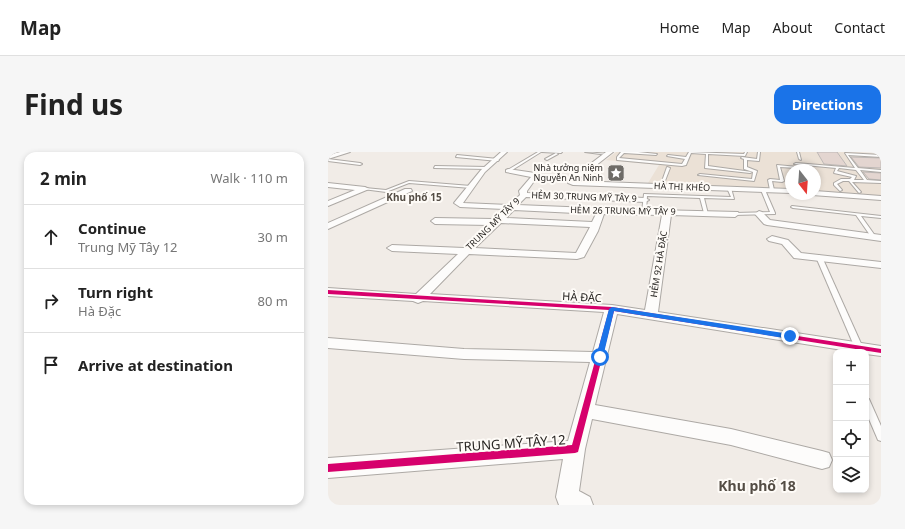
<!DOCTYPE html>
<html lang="en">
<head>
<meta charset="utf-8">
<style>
  body { margin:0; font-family:"Noto Sans",sans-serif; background:#f6f6f6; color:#222 }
  .controls { position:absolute; right:12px; bottom:12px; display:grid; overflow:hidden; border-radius:8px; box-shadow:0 2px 6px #0003 }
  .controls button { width:36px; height:36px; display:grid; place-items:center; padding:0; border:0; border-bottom:1px solid #e0e0e0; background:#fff; color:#222; font:20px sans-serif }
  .compass { position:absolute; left:457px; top:12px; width:36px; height:36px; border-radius:50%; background:#fff; box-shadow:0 2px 6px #0003; rotate:163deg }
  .stop { position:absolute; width:12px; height:12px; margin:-9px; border:3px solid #1a73e8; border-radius:50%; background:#fff }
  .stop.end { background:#1a73e8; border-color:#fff; box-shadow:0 1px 4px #0008 }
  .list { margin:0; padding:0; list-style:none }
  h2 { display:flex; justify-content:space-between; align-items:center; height:52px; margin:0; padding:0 16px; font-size:17px }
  h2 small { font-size:13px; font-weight:400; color:#767676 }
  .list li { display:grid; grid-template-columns:26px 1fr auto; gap:12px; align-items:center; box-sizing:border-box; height:64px; padding:0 16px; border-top:1px solid #e0e0e0 }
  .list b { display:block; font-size:15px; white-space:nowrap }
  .list p { margin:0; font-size:13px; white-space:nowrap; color:#767676 }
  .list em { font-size:13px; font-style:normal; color:#767676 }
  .icon { flex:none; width:22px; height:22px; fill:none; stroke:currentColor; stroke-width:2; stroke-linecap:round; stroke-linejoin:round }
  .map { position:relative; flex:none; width:553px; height:353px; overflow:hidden; border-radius:12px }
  header { display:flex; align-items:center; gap:24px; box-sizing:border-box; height:56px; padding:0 20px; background:#fff; border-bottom:1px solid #e0e0e0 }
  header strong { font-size:19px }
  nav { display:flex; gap:22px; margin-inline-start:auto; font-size:14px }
  .intro { display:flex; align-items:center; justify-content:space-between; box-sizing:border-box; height:96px; padding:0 24px }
  h1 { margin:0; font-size:28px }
  .button { padding:10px 18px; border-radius:12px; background:#1a73e8; color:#fff; font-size:14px; font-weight:700 }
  main { display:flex; gap:24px; padding:0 24px }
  aside { flex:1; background:#fff; border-radius:12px; box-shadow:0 2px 6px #0003 }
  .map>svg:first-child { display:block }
</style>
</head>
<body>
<header>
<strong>Map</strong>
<nav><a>Home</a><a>Map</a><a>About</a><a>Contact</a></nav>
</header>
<div class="intro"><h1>Find us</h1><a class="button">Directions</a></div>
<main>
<aside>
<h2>2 min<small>Walk · 110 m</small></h2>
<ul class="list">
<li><svg class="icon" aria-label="ahead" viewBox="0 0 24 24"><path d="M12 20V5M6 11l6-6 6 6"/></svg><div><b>Continue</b><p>Trung Mỹ Tây 12</p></div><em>30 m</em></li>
<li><svg class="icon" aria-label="right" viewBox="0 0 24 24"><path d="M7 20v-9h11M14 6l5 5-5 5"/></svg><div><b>Turn right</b><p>Hà Đặc</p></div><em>80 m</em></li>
<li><svg class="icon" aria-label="arrive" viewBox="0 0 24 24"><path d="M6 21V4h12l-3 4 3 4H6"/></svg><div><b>Arrive at destination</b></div></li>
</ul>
</aside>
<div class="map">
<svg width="553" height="353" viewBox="0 0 553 353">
  <rect width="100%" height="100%" fill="#f1ece7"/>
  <polygon fill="#ebe1d6" points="288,0 529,0 553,2 553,46 487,40 487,18 463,18 463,39 320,31 331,13 278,8"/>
  <g fill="#e3d5d0" stroke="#bdb8b6">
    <polygon points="489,0 509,0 519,14 496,12"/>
    <polygon points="523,5 553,6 553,16 531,15"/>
    <polygon points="535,20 553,21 553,28 541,27"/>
  </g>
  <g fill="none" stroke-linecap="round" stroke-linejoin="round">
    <defs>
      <g id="lane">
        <polygon points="210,0 213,0 181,20 178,19"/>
        <polygon points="214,0 234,0 233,1"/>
        <polygon points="257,0 281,2 280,3"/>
        <polygon points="293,0 310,0 329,2 328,3 296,1 291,6 354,12 357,7 339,4 340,3 358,5 361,0 416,2 417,0 419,0 417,4 380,2 380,14 424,20 422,21 377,16 378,2 363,1 358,13 354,14 289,8 289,5"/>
        <polygon points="430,0 432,0 431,9 419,8 419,15 429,19 426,29 370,23 372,22 424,27 425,20 416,17 416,7 413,6 414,5 429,7"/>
        <polygon points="469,0 471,0 473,8 471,7"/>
        <polygon points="228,1 230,2 219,8 217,7"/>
        <path d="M517 1 553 3V5L520 3 530 16 553 18V20L532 18 539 28 553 29V31L524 30 533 40 531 41 521 29H515L509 32 514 38 512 39 506 33V31L513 27H522L524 25 506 21 508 16 466 12 468 11 527 16ZM511 16 528 18 536 28H526L528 24 509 19Z"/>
        <polygon points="129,3 170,7 171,8 170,9 128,5"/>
        <polygon points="0,7 32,11 34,12 32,13 0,9"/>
        <polygon points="449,13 470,15 468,16 452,15 456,29 454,30 444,29 446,38 444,39 442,38 440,28 442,27 452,28"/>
        <polygon points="107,14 159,15 161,16 159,17 106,16"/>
        <polygon points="339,15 342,16 335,34 332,35"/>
        <polygon points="81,29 143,34 145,35 143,36 81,31 58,40 35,37 37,36 58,38"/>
        <polygon points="401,35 403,36 406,47 376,46 380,62 376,61 372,46 319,44 318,60 316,61 314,60 316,42 403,45 399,36"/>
        <polygon points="435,37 437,38 447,61 447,62 405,63 405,61 407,61 442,60 433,38"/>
        <polygon points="464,54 553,64 553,66 533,64 548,85 544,86 528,63 465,56 463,55"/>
        <polygon points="491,103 494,105 535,196 534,198 531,199 527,196 488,105"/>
        <polygon points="538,246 541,247 553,274 553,289 550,288 538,260"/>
      </g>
      <g id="street">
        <polygon points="12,0 22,0 0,7 0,3"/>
        <path d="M173 0H179L157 20 135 51 181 53 192 43 191 39 203 25 178 20V18L180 17 207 21 209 25 199 39V41L317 46 321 48 317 50 198 45 190 53 287 57 410 60 411 62 407 65 343 63 330 160 553 194V204L538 202V200H527L289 162 267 253 403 277 494 299 501 301 504 308 501 315 494 317 403 293 264 267 257 297 251 339 262 345 265 353H231L228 345 235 307 0 326V306L240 289 262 210 136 207 0 196V186L136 197 265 200 276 160 95 149 90 151 85 149 0 144V136L88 142 130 102 64 99 59 96 64 93 136 96 161 73 107 72 103 69 107 66 165 67 176 57 132 55 126 51 153 18ZM186 58 268 62 264 70 178 66ZM276 62 334 63 317 158 284 153 102 142 141 102 249 107 256 105 270 79ZM173 71 262 75 248 101 147 96Z"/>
        <polygon points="278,0 285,0 248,29 463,37 463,41 245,33 240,31 240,29"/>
        <polygon points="0,31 37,35 41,37 0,54 0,49 27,38 0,35"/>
        <polygon points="77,37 83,37 84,39 0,77 0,71"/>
        <polygon points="487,39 553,44 553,48 484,43 487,42"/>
        <polygon points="431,59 434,60 442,68 553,83 553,89 439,73 436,72 427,62"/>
        <polygon points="444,84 460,88 473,101 553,110 553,116 466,106 454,92 441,89 439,87"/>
      </g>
    </defs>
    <use href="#lane" stroke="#ada9a5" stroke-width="2"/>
    <use href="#street" stroke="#ada9a5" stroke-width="2"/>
    <use href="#lane" fill="#fdfcfb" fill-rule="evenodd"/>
    <use href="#street" fill="#fdfcfb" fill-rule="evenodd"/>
    <defs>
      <polygon id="cycleway" points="0,138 284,155 553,197 553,201 286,159 250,300 247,301 0,320 0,312 244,293 281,158 0,142"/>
    </defs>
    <use href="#cycleway" stroke="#fefbf7" stroke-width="2"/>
    <use href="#cycleway" fill="#d6006c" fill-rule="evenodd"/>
  </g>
  <polygon fill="#1a73e8" points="284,155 462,182 466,184 462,187 286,159 275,205 272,207 268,205 281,157"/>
  <defs>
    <symbol id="sight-square" viewBox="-11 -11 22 22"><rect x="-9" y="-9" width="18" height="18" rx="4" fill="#6e6b67" stroke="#fefbf7"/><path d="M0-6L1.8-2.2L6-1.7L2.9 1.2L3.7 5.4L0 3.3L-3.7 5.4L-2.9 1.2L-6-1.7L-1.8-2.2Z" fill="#fff"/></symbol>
  </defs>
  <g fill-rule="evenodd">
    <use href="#sight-square" x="278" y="11" width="20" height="20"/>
  </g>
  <g text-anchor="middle" stroke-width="4" stroke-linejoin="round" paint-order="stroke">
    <g font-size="9" fill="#282522" stroke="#fefbf7" text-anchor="end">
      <text x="275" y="19">Nhà tưởng niệm<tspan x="275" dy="10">Nguyễn An Ninh</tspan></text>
    </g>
    <g font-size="9" fill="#282522" stroke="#fefbf7">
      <text transform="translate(354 35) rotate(2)" y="3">HÀ THỊ KHÉO</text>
      <text transform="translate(256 45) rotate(2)" y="3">HẺM 30 TRUNG MỸ TÂY 9</text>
      <text transform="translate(295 59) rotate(1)" y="3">HẺM 26 TRUNG MỸ TÂY 9</text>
      <text transform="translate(165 72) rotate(-44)" y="3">TRUNG MỸ TÂY 9</text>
      <text transform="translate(331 112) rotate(-81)" y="3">HẺM 92 HÀ ĐẶC</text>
    </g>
    <g font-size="10" font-weight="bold" fill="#544d45" stroke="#fefbf7">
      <text x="86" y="49">Khu phố 15</text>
    </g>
    <g font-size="11" fill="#282522" stroke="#fefbf7">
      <text transform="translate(254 145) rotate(3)" y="4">HÀ ĐẶC</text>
    </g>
    <g font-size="13" fill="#282522" stroke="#fefbf7">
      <text transform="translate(183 291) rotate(-4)" y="5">TRUNG MỸ TÂY 12</text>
    </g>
    <g font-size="14" font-weight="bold" fill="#544d45" stroke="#fefbf7">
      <text x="429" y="339">Khu phố 18</text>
    </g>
  </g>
</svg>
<div class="controls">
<button>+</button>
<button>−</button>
<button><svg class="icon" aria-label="locate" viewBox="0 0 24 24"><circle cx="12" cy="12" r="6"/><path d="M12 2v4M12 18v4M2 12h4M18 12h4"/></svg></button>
<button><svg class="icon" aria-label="layers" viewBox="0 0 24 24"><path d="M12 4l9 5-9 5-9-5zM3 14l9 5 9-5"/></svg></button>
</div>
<svg class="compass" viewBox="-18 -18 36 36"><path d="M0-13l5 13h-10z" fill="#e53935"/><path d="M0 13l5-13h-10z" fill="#767676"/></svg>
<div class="stop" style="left:272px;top:205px"></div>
<div class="stop end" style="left:462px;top:184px"></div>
</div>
</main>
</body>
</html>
